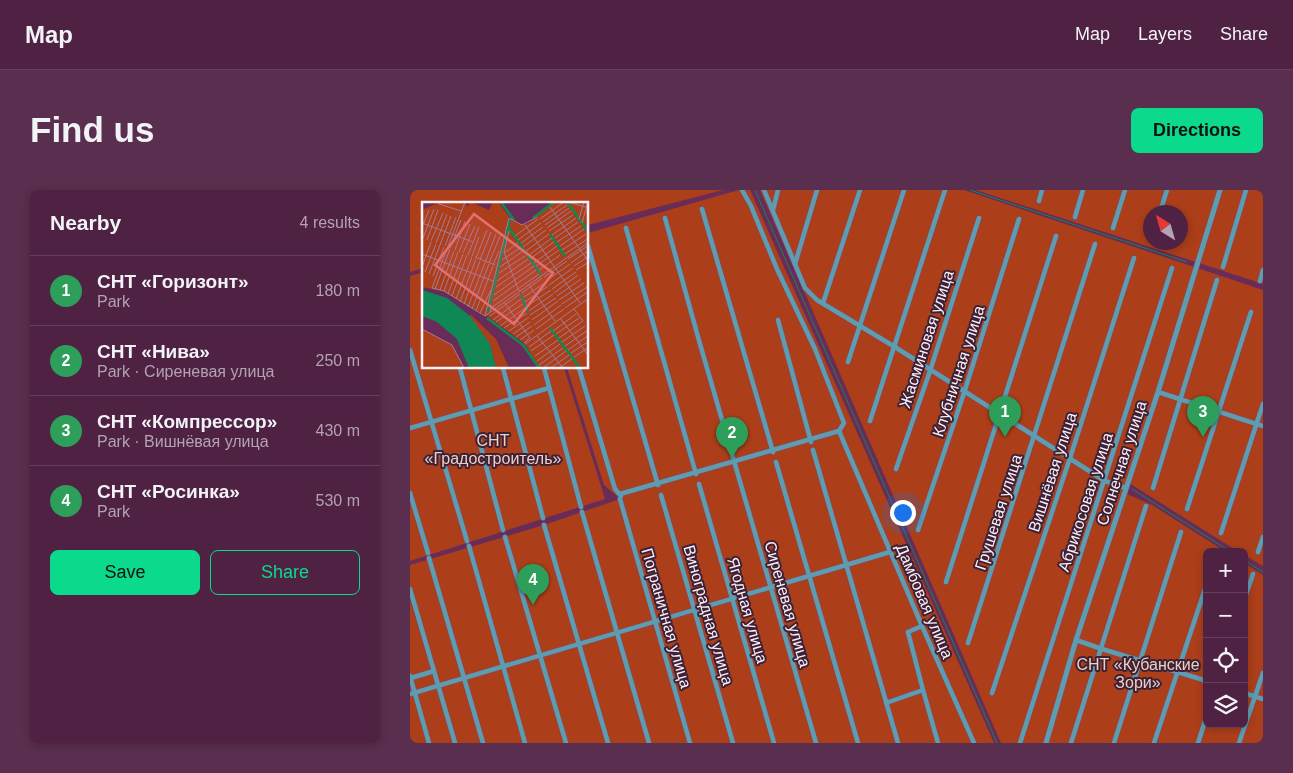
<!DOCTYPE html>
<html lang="en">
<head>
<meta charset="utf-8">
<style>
  body { margin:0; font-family:Arial,sans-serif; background:#592e4e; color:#f1f3f6 }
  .controls { position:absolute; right:15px; bottom:15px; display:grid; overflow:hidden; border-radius:8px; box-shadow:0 2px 8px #0003 }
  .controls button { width:45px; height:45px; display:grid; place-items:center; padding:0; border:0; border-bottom:1px solid #663e5c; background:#4f2143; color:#f1f3f6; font:25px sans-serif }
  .compass { position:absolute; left:733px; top:15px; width:45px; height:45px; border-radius:50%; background:#4f2143; box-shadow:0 2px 8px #0003; rotate:323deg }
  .you { position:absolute; left:492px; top:322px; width:18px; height:18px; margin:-12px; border:4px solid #fff; border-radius:50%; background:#1a73e8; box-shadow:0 0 0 8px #1a73e833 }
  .badge { display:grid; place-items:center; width:32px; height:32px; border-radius:50%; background:#0bd98b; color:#fff; font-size:16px; font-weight:700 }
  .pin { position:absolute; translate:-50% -41px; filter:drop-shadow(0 1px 2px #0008) }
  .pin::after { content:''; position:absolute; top:26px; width:18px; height:15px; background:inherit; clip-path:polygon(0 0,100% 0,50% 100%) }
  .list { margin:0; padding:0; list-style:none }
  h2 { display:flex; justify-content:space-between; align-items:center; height:65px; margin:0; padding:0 20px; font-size:21px }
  h2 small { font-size:16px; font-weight:400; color:#b3a3b2 }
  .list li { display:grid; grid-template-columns:32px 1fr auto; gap:15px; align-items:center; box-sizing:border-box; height:70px; padding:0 20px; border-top:1px solid #663e5c }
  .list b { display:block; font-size:19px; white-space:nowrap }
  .list p { margin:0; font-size:16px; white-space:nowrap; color:#b3a3b2 }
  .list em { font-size:16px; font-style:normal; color:#b3a3b2 }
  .actions { display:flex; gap:10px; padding:15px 20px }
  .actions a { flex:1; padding:11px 0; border:1px solid #0bd98b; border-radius:8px; text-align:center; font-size:18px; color:#0bd98b }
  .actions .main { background:#0bd98b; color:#111 }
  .icon { flex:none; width:28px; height:28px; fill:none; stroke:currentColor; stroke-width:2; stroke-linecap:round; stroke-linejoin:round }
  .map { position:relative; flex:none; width:853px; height:553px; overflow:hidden; border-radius:8px }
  header { display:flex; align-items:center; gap:30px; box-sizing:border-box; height:70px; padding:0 25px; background:#4f2143; border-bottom:1px solid #663e5c }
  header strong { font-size:24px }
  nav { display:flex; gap:28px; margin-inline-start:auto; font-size:18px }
  .intro { display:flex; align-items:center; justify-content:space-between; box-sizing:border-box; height:120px; padding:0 30px }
  h1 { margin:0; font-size:35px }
  .button { padding:12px 22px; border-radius:8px; background:#0bd98b; color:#111; font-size:18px; font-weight:700 }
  main { display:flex; gap:30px; padding:0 30px }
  aside { flex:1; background:#4f2143; border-radius:8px; box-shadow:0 2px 8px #0003 }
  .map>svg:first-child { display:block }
</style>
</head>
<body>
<header>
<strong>Map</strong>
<nav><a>Map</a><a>Layers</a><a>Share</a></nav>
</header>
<div class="intro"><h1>Find us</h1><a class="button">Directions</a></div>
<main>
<aside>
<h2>Nearby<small>4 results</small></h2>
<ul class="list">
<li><span class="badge" style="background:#2e9e5b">1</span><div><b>СНТ «Горизонт»</b><p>Park</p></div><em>180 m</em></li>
<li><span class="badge" style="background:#2e9e5b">2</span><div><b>СНТ «Нива»</b><p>Park · Сиреневая улица</p></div><em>250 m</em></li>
<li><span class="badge" style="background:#2e9e5b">3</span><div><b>СНТ «Компрессор»</b><p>Park · Вишнёвая улица</p></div><em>430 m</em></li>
<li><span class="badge" style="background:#2e9e5b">4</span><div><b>СНТ «Росинка»</b><p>Park</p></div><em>530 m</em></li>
</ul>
<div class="actions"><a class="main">Save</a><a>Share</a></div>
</aside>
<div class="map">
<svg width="853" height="553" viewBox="0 0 853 553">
  <rect width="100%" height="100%" fill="#692c59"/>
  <g fill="#ac3f19" fill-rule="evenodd">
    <polygon points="0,0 313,0 178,35 178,14 14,14 14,78 0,82"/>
    <polygon points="329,0 340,0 584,553 45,553 0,399 0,375 134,335 210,309 194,295 157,178 178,178 178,43"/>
    <polygon points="350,0 554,0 853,100 853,376 834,365 834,362 829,362 719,293 715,303 742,315 816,362 797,362 797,534 834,534 834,373 853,385 853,553 591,553"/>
    <path d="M566 0H853V94ZM741 22H771V52H741Z"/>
    <polygon points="14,82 14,178 154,178 195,309 0,371 0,86"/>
    <polygon points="0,409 43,553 0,553"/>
  </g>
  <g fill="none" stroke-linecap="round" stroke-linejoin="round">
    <g stroke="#0f8856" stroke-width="1">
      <polyline points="345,0 587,553"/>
      <polyline points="560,0 777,72"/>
      <polyline points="722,299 821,362"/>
      <polyline points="834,370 853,382"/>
    </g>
    <defs>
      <g id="minor">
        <polyline points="354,0 395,98 407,110 485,157 695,291 716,298"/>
        <polyline points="629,11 632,0"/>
        <polyline points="292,19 363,262"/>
        <polyline points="363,20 368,0"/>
        <polyline points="750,22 757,0"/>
        <polyline points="665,27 673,0"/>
        <polyline points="255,28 290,154 406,553"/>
        <polyline points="216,38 286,284"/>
        <polyline points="703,38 715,0"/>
        <polyline points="178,56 248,295"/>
        <polyline points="385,74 407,0"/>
        <polyline points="813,77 836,0"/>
        <polyline points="850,91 853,80"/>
        <polyline points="413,113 450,0"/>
        <polyline points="368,130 401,252"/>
        <polyline points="0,160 57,351"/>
        <polyline points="438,172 494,0"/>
        <polyline points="50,178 93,340"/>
        <polyline points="93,178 133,328"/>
        <polyline points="134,178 171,317"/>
        <polyline points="169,178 205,299 211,306"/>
        <polyline points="748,202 853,236"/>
        <polyline points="460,231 535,0"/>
        <polyline points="0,238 139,198"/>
        <polyline points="429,241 512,436 564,553"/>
        <polyline points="403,260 488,553"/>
        <polyline points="366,272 448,553"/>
        <polyline points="486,279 520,181 569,28"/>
        <polyline points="289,294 364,553"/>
        <polyline points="743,298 807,90"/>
        <polyline points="0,303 18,363"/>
        <polyline points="210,304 429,241 434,233 405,159 367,79 341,16 332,0"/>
        <polyline points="251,305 323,553"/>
        <polyline points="210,309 280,553"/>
        <polyline points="777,319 841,122"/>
        <polyline points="172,322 239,553"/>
        <polyline points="134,335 198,553"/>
        <polyline points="508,340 554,203 609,29"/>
        <polyline points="811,343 853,214"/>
        <polyline points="95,347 156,553"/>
        <polyline points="59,356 115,553"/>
        <polyline points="848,362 853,347"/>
        <polyline points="19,368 73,553"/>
        <polyline points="536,392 646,46"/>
        <polyline points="0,399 45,553"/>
        <polyline points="834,410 843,384"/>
        <polyline points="512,436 498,442 513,500 528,553"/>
        <polyline points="666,450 692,459 797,491"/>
        <polyline points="558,453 685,54"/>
        <polyline points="0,486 19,553"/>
        <polyline points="1,488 24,481"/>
        <polyline points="582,503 660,268 724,68"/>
        <polyline points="834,503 853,509"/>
        <polyline points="0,504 480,362"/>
        <polyline points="476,513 513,500"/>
        <polyline points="610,553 762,78"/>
        <polyline points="661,553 736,316"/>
        <polyline points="704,553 771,342"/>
        <polyline points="744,553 797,393"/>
        <polyline points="788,553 797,525"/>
        <polyline points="829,553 853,483"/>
      </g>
      <polyline id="tertiary" points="636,553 666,450 748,202 810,0"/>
    </defs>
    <use href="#minor" stroke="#814b73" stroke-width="5.5"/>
    <use href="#tertiary" stroke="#814b73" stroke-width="6"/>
    <use href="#minor" stroke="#5e9daf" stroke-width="4.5"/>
    <use href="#tertiary" stroke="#5e9daf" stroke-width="5"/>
  </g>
  <g text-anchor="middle" stroke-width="4" stroke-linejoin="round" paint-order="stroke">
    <g font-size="16" fill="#fff0fa" stroke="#3d2235">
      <text transform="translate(516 149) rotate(-72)" y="6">Жасминовая улица</text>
      <text transform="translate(548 181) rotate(-72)" y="6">Клубничная улица</text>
      <text transform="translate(711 273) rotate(-72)" y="6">Солнечная улица</text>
      <text transform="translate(642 282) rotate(-72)" y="6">Вишнёвая улица</text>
      <text transform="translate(675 312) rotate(-72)" y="6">Абрикосовая улица</text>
      <text transform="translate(588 322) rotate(-72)" y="6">Грушевая улица</text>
      <text transform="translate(515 411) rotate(67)" y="6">Дамбовая улица</text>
      <text transform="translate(378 414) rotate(74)" y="6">Сиреневая улица</text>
      <text transform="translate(338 420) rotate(74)" y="6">Ягодная улица</text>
      <text transform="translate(299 425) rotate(74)" y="6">Виноградная улица</text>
      <text transform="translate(257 428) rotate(74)" y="6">Пограничная улица</text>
    </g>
    <g font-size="16" fill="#eecfc5" stroke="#3d2235">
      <text x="83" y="256">СНТ<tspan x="83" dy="18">«Градостроитель»</tspan></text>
      <text x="728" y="480">СНТ «Кубанские<tspan x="728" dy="18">Зори»</tspan></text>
    </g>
  </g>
  <g transform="translate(12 12)">
    <rect width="166" height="166" fill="#692c59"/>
    <path d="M18 0H42L46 5 48 0 67 8 70 2 66 0H76L87 14 66 110 89 15 97 22H105L133 0H166V166H159L126 124 157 166H118L102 141 65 114 21 89 0 85V8ZM48 112 74 137 87 166H74L68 142 51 122ZM0 127 30 143 42 166H0Z" fill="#ac3f19"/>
    <path d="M0 88 25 96 48 114 68 142 74 166H47L35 137 15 120 0 114Z" fill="#0f8856"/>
    <path fill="none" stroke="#0f8856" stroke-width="2.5" d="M79 0 92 18M145 0 167 31M111 16 132 0M87 26 119 73M128 32 143 54M99 93 106 110M66 110 88 17M65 116 101 143 117 166M128 126 158 166"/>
    <path fill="none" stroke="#a57a99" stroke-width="1" d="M19 0 17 2 39 9M43 0 10 86 22 89 63 114 167 40M146 0 167 6M128 5 167 60 154 68M118 17 142 0M157 17 162 0M121 20 145 3M0 21 51 40M160 21 166 0M103 23 158 101M123 23 147 6M0 25 7 8M125 26 149 9M87 29 82 50 97 89M127 29 151 13M130 33 154 16M93 34 116 17M1 36 12 7M133 36 156 20M5 38 16 8M96 38 119 21M9 39 21 11M135 40 159 24M14 41 25 12M99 41 121 25M18 43 29 14M23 44 34 15M138 44 162 27M101 45 124 28M28 46 39 18M33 48 43 19M140 48 164 32M104 49 127 32M37 50 48 22M41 51 53 24M82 51 96 41M0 52 71 79M143 52 167 36M46 53 57 25M107 53 130 36M50 54 57 35M53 55 73 63M54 56 65 28M109 56 132 40M146 57 167 43M58 58 69 30M80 58 98 46M67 61 78 34M112 61 135 44M149 61 167 48M71 63 77 49M114 64 137 48M152 64 167 54M0 65 9 40M78 65 101 49M117 68 138 53M3 70 14 42M77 71 103 54M7 72 18 43M11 74 22 45M122 75 145 59M75 79 106 57M124 79 148 62M107 83 133 119M127 83 151 66M74 85 109 61M13 87 28 47M130 87 154 70M18 88 32 49M22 89 36 50M100 91 120 76M132 91 156 73M26 92 41 52M72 93 112 64M30 94 45 53M135 94 159 77M102 95 121 82M34 97 50 55M137 98 162 81M71 99 114 68M38 100 54 57M82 100 108 136 102 141M103 100 126 84M42 102 58 59M140 102 165 85M105 104 129 88M46 105 74 32M143 106 167 89M50 107 67 62M54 109 71 64M107 109 131 92M68 110 69 106 117 72M58 111 69 88M108 113 134 96M63 114 87 16 100 23 115 15M68 114 98 92M138 116 167 154M71 118 99 97M110 118 136 99M74 120 101 102M112 123 139 103M78 124 103 106M82 126 105 111M0 127 30 143 42 166M114 127 142 107M87 129 107 115M131 129 154 112M91 132 108 120M134 132 157 116M115 134 141 166M94 135 110 124M137 136 161 119 152 107M98 138 112 128M140 140 163 124M103 142 167 96M143 144 166 128M107 145 129 129M146 148 167 133M109 149 132 133M149 151 167 139M113 154 136 138M152 155 167 145M115 159 138 142M117 163 141 146M121 166 144 149M129 166 147 153M137 166 150 157"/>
    <path fill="#e46e72" fill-opacity="0.15" stroke="#e46e72" stroke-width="2.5" d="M52 12 131 71 92 122 13 63Z"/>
    <rect width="166" height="166" fill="none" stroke="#fff0fa" stroke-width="2.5"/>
  </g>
</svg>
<div class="controls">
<button>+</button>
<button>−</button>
<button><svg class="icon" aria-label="locate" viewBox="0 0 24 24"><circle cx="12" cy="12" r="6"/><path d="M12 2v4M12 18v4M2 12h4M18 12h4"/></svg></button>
<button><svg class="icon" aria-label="layers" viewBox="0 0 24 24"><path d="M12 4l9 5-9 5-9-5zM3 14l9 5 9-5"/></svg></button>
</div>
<svg class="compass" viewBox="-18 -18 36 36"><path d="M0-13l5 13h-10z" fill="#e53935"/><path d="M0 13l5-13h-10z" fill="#b3a3b2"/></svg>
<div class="you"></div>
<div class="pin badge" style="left:595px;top:247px;background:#2e9e5b">1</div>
<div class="pin badge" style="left:322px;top:268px;background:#2e9e5b">2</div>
<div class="pin badge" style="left:793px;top:247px;background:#2e9e5b">3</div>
<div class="pin badge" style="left:123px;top:415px;background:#2e9e5b">4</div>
</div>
</main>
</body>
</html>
